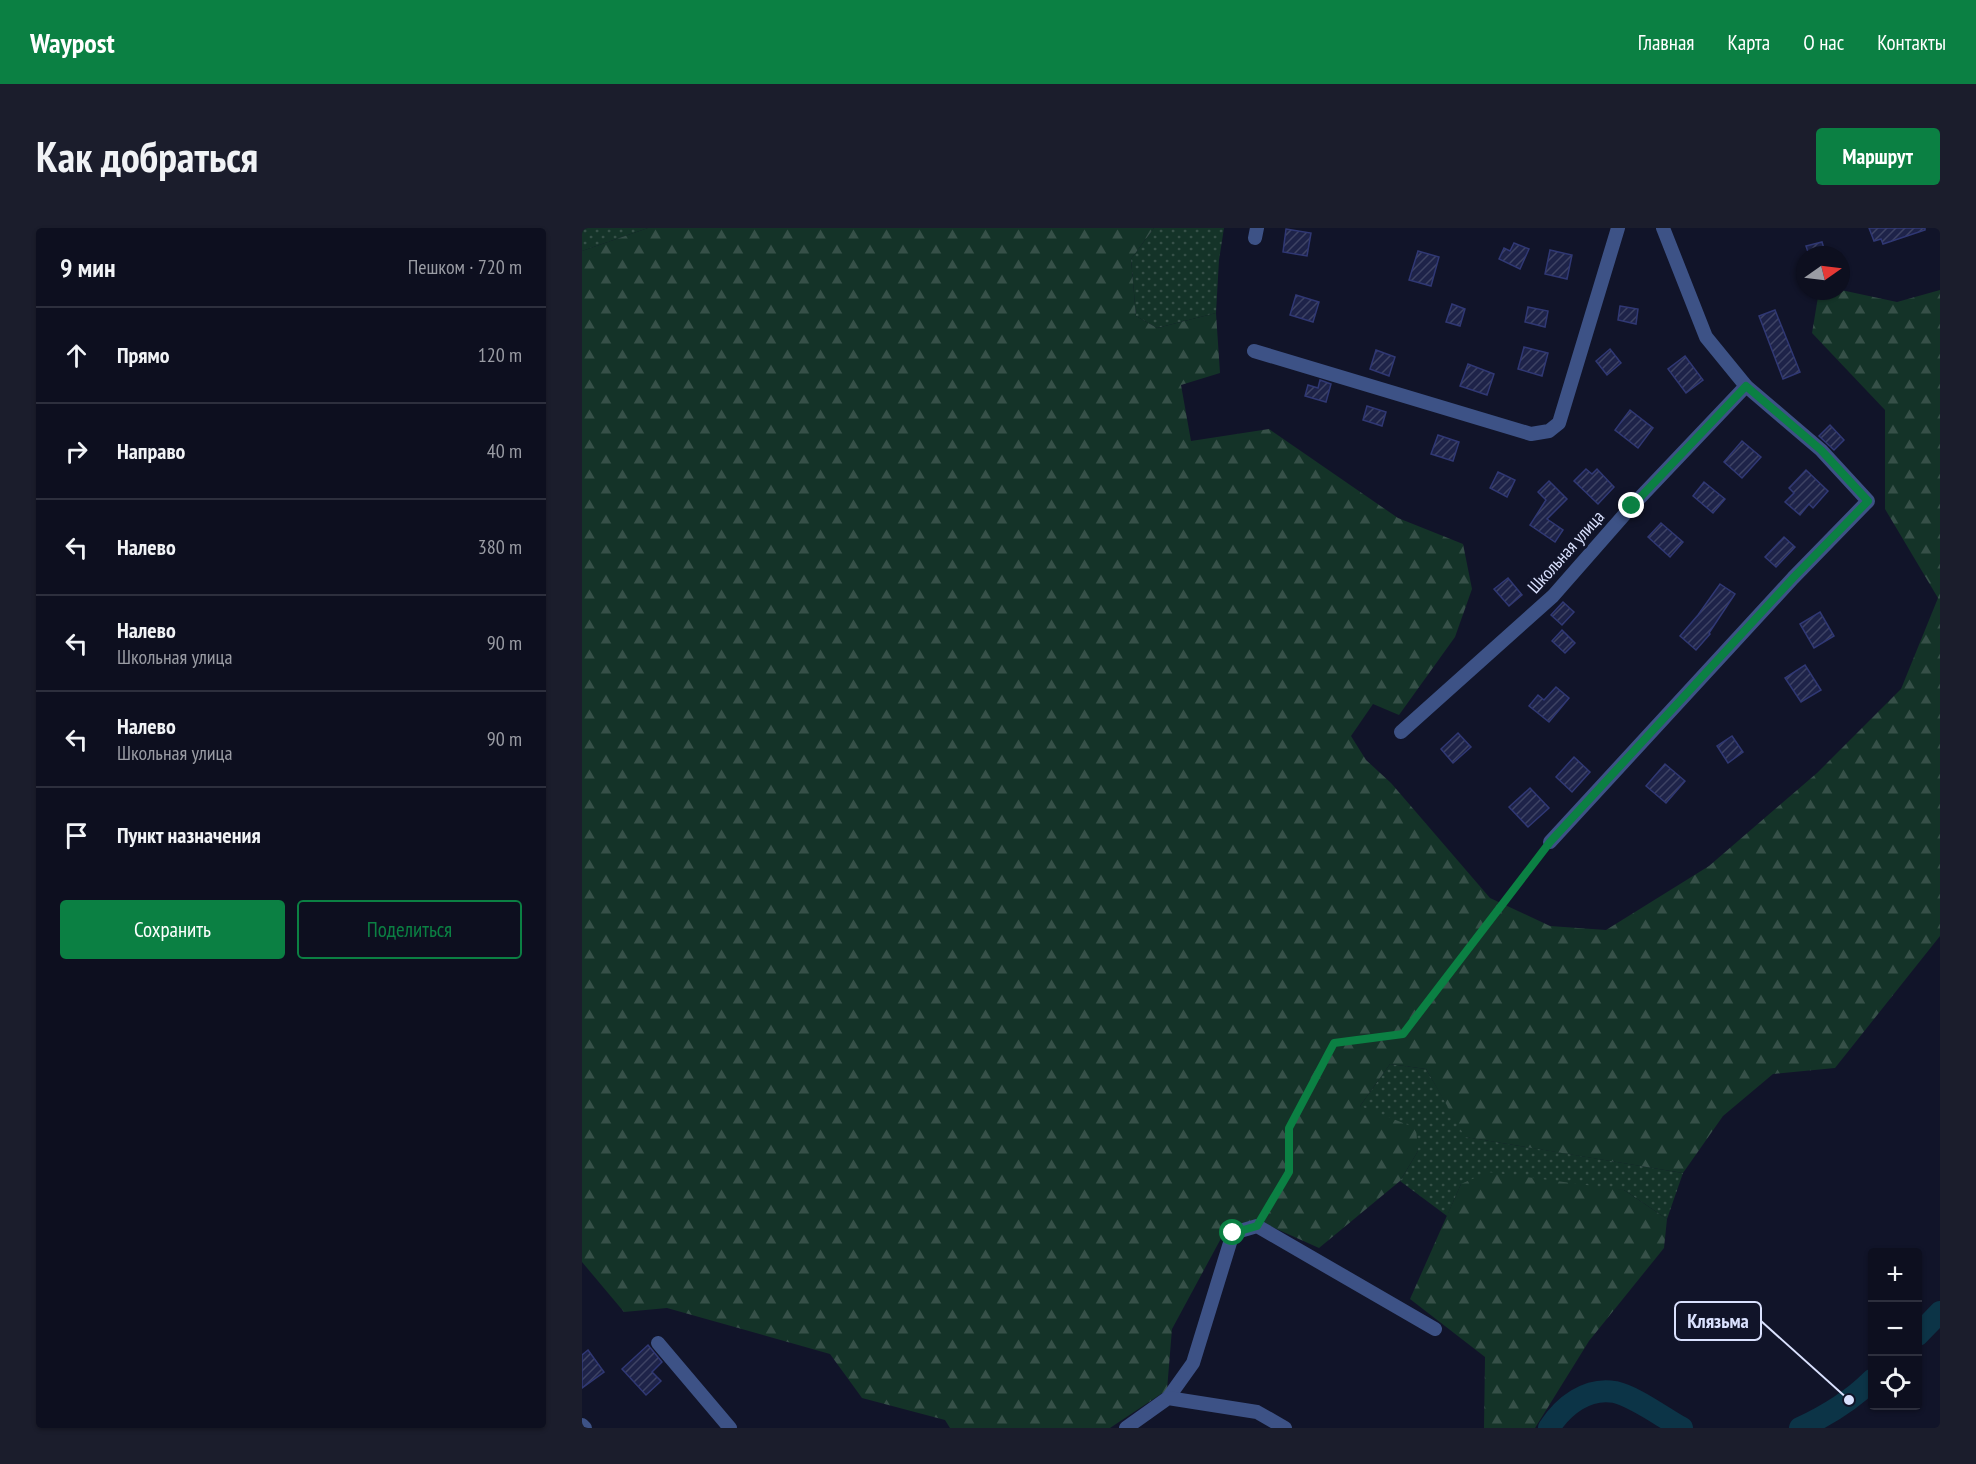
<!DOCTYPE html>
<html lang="ru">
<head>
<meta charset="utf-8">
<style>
  body { margin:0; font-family:"PT Sans Narrow",sans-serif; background:#1b1d2c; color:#f1f3f6 }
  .controls { position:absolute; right:18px; bottom:18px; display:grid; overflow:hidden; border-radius:6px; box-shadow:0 2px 4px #0004 }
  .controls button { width:54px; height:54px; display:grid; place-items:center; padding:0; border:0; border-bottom:2px solid #2d2f3d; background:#0d0f1f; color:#f1f3f6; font:30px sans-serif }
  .compass { position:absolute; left:1214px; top:18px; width:54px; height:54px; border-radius:50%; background:#0d0f1f; box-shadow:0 2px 4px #0004; rotate:76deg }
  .stop { position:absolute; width:18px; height:18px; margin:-14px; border:4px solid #0b8043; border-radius:50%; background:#fff }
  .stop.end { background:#0b8043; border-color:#fff; box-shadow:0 2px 6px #0008 }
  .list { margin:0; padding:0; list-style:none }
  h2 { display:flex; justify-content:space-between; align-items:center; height:78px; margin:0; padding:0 24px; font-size:26px }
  h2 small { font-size:20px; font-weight:400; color:#9a9ca4 }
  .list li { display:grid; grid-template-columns:39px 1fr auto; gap:18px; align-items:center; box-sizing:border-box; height:96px; padding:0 24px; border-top:2px solid #2d2f3d }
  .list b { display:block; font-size:22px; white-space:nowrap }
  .list p { margin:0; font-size:20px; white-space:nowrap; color:#9a9ca4 }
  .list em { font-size:20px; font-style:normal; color:#9a9ca4 }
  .actions { display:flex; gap:12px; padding:18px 24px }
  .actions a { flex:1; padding:14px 0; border:2px solid #0b8043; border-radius:6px; text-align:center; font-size:21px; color:#0b8043 }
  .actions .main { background:#0b8043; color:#fff }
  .icon { flex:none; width:33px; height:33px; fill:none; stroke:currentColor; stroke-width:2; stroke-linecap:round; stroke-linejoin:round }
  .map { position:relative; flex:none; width:1358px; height:1200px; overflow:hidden; border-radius:6px }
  header { display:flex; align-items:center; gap:36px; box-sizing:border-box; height:84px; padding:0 30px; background:#0b8043; color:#fff }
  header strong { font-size:28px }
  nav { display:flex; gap:33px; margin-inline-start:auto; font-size:21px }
  .intro { display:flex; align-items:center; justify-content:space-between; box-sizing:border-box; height:144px; padding:0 36px }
  h1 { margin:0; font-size:42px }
  .button { padding:15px 27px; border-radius:6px; background:#0b8043; color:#fff; font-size:21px; font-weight:700 }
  main { display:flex; gap:36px; padding:0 36px }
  aside { flex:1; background:#0d0f1f; border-radius:6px; box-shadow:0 2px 4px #0004 }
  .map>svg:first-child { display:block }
</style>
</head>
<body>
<header>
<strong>Waypost</strong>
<nav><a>Главная</a><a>Карта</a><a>О нас</a><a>Контакты</a></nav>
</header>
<div class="intro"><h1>Как добраться</h1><a class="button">Маршрут</a></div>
<main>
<aside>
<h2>9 мин<small>Пешком · 720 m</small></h2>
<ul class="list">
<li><svg class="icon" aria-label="ahead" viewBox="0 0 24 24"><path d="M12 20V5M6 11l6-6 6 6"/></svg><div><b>Прямо</b></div><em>120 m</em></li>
<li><svg class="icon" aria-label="right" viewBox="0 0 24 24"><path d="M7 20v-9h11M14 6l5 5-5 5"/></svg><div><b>Направо</b></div><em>40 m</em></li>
<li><svg class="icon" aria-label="left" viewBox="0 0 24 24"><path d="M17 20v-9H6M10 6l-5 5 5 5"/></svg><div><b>Налево</b></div><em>380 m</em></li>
<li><svg class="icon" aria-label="left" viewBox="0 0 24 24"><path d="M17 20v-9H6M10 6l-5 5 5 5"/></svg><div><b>Налево</b><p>Школьная улица</p></div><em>90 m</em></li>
<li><svg class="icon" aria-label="left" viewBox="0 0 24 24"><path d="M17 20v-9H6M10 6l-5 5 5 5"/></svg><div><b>Налево</b><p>Школьная улица</p></div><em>90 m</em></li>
<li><svg class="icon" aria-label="arrive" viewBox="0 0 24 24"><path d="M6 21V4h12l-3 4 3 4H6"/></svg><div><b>Пункт назначения</b></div></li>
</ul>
<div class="actions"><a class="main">Сохранить</a><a>Поделиться</a></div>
</aside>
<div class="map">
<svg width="1358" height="1200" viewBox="0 0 1358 1200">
  <defs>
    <pattern id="grass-dots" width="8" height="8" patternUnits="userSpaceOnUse" patternTransform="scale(1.5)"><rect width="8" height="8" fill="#143328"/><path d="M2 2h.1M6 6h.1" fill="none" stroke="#365048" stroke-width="1.8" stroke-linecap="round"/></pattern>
    <pattern id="forest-firs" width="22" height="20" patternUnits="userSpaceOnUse" patternTransform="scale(1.5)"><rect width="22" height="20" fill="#143328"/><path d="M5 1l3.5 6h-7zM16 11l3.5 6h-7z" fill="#365048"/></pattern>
    <pattern id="building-hatch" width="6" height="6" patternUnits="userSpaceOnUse" patternTransform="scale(1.5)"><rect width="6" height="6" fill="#1e2349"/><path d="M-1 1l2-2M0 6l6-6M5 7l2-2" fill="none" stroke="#3e4364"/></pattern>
  </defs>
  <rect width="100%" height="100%" fill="#111429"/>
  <g fill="url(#grass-dots)">
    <polygon points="0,0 66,0 0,23"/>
    <polygon points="572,0 642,0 637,32 634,85 575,100 554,88 549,31"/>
    <polygon points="808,836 844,841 884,909 1101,945 1085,991 1042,962 879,956 865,988 818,953 836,923 778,878"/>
  </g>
  <g fill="url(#forest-firs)">
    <polygon points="66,0 572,0 549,31 554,88 575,100 634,85 638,145 599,157 609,213 687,201 816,290 881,316 890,361 873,409 817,487 791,476 769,508 784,532 809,555 908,670 968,698 1024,702 1127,638 1235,545 1319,461 1356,370 1303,281 1303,182 1230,105 1237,63 1259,62 1315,74 1358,62 1358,708 1253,840 1191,846 1141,888 1101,945 883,909 844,841 808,836 778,878 834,900 836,923 818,953 737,1020 677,993 643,1003 590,1101 585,1162 528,1200 368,1200 363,1192 280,1170 248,1126 85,1080 42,1084 0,1034 0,23"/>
    <polygon points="906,944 1042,962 1085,991 1082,1020 1007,1113 953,1200 902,1200 903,1129 828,1071 879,956"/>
  </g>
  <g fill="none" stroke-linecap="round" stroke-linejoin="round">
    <g stroke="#0c3447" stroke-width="22">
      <polyline points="1336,1107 1358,1084"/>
      <path d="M967 1200C981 1178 1005 1159 1033 1164 1054 1169 1080 1189 1100 1200"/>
      <path d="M1218 1200C1244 1188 1269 1173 1290 1152"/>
    </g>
  </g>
  <g fill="url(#building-hatch)" stroke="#303874" stroke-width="1.5">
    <polygon points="1287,0 1343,0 1343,2 1301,16 1299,11 1292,13"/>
    <polygon points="704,1 729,5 725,28 701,24"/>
    <polygon points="1240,14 1244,27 1227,27 1224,18"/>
    <polygon points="932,15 947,21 938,41 917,31 922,20 928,23"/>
    <polygon points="968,22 990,27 985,51 963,46"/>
    <polygon points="836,23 857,29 849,58 827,52"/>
    <polygon points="714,67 737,74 731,94 708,87"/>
    <polygon points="870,76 883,81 878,98 864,94"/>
    <polygon points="1038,78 1056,81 1054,96 1036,92"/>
    <polygon points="946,79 966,83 963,99 943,94"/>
    <polygon points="1193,82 1218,144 1201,151 1177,88"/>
    <polygon points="942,119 966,125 960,148 936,141"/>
    <polygon points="1028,121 1039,135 1025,147 1014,133"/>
    <polygon points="794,122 813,129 807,148 788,141"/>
    <polygon points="1103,128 1121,152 1104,165 1086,141"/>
    <polygon points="886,136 912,146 905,167 878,158"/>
    <polygon points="738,152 749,156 744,174 723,168 726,157 736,160"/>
    <polygon points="785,178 804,184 800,198 781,192"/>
    <polygon points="1048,182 1071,200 1056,220 1033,202"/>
    <polygon points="1248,197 1262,212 1252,222 1237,208"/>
    <polygon points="856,207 877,214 871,233 849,226"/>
    <polygon points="1160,213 1179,229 1160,250 1142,234"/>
    <polygon points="1004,241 1010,246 1015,241 1032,259 1016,276 992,253"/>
    <polygon points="1224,242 1246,263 1231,280 1227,276 1218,287 1203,274 1212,265 1207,260"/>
    <polygon points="916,244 933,252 925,269 908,260"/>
    <polygon points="967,253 985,271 965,291 981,302 973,314 948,297 964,272 956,264"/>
    <polygon points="1122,254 1143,271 1131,285 1111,268"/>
    <polygon points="1079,295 1101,314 1088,329 1066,309"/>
    <polygon points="1202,309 1213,319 1194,339 1183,329"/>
    <polygon points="926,350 940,367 927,378 912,361"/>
    <polygon points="1138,356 1153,366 1127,405 1128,406 1114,422 1098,408 1116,387"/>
    <polygon points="981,374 992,384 980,397 969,387"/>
    <polygon points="1238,384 1252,408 1232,420 1218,396"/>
    <polygon points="980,402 993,415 983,425 970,413"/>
    <polygon points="1223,437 1239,462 1219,474 1203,450"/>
    <polygon points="974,459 987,470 967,494 947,478 956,467 962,472"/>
    <polygon points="876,505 889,519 871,535 859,521"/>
    <polygon points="1150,508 1161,524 1146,535 1135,518"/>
    <polygon points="992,529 1008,544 990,564 974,549"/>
    <polygon points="1083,536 1103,553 1084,575 1064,558"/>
    <polygon points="948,560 967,580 946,599 927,579"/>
    <polygon points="66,1117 80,1134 70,1144 79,1153 64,1167 40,1141"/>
    <polygon points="6,1122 22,1144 0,1160 0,1127"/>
  </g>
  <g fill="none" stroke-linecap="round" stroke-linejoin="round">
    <polyline stroke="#34b886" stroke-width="2" stroke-dasharray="3 4.5" stroke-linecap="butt" points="682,986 707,944 707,900 752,815 821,806 961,623"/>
    <g stroke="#3d5286" stroke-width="14">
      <polyline points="673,10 675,0"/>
      <polyline points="672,123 949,206 967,203 977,195 1036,0"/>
      <polyline points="819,504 971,368 1050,278 1164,158"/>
      <polyline points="968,614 1211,350 1286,273 1239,222 1164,158 1124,109 1081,0"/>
      <polyline points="76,1115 148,1200"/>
      <polyline points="586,1170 611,1135 651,1005 675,998 853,1101"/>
      <polyline points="0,1197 3,1200"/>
      <polyline points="544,1200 586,1170 675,1184 703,1200"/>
    </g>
  </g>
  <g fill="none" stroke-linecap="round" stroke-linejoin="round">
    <polyline stroke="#0b8043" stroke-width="8" points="651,1005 675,998 707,944 707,900 752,815 821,806 968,614 1211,350 1286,273 1239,222 1164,158 1050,278"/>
  </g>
  <g text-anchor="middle" stroke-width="6" stroke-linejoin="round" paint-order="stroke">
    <g font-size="18" fill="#dae1fe" stroke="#111429">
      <text transform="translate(984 324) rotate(-48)" y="6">Школьная улица</text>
    </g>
  </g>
  <path fill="none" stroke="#dae1fe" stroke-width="2" d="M1267 1172L1179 1093"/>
  <circle fill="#dae1fe" stroke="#111429" stroke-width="2" cx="1267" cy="1172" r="6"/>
  <rect fill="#111429" stroke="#dae1fe" stroke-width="2" x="1093" y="1074" width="86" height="38" rx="6"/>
  <g font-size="20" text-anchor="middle" font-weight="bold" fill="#dae1fe">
    <text x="1136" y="1100">Клязьма</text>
  </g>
</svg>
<div class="controls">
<button>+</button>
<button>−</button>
<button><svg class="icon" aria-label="locate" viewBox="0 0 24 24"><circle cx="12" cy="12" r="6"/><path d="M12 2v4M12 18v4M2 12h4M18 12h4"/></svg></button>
</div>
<svg class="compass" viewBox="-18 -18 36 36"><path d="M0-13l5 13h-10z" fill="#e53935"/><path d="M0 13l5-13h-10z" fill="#9a9ca4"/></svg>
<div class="stop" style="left:651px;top:1005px"></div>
<div class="stop end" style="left:1050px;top:278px"></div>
</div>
</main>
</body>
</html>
